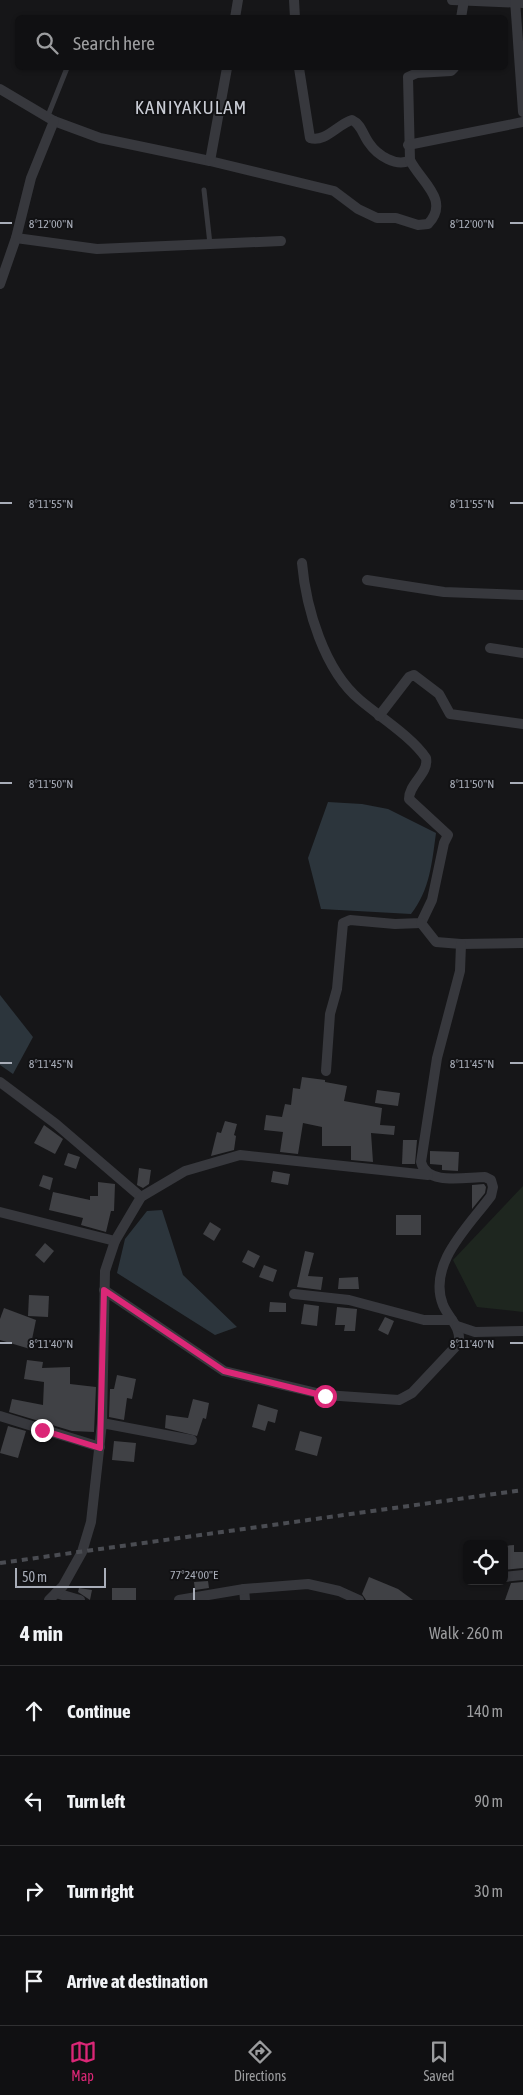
<!DOCTYPE html>
<html lang="en">
<head>
<meta charset="utf-8">
<style>
  body { margin:0; font-family:"Asap Condensed",sans-serif; background:#19191b; color:#f1f3f6 }
  .controls { position:absolute; right:15px; bottom:15px; display:grid; overflow:hidden; border-radius:8px; box-shadow:0 1px 4px #0004 }
  .controls button { width:45px; height:45px; display:grid; place-items:center; padding:0; border:0; border-bottom:1px solid #303032; background:#101012; color:#f1f3f6; font:25px sans-serif }
  .scale { position:absolute; left:15px; bottom:12px; width:91px; box-sizing:border-box; padding-left:5px; border:2px solid #a8adb8; border-top:0; font-size:14px; line-height:18px; white-space:nowrap; color:#a8adb8; -webkit-text-stroke:4px #111113; paint-order:stroke }
  .stop { position:absolute; width:15px; height:15px; margin:-11px; border:4px solid #db2777; border-radius:50%; background:#fff }
  .stop.end { background:#db2777; border-color:#fff; box-shadow:0 1px 5px #0008 }
  .list { margin:0; padding:0; list-style:none }
  h2 { display:flex; justify-content:space-between; align-items:center; height:65px; margin:0; padding:0 20px; font-size:21px }
  h2 small { font-size:16px; font-weight:400; color:#9c9d9f }
  .list li { display:grid; grid-template-columns:32px 1fr auto; gap:15px; align-items:center; box-sizing:border-box; height:90px; padding:0 20px; border-top:1px solid #303032 }
  .list b { display:block; font-size:19px; white-space:nowrap }
  .list em { font-size:16px; font-style:normal; color:#9c9d9f }
  .icon { flex:none; width:28px; height:28px; fill:none; stroke:currentColor; stroke-width:2; stroke-linecap:round; stroke-linejoin:round }
  .map { position:relative; flex:none; width:523px; height:1600px; overflow:hidden }
  .search { position:absolute; background:#101012; box-shadow:0 1px 4px #0004; left:15px; right:15px; top:15px; height:55px; display:flex; align-items:center; gap:12px; box-sizing:border-box; padding:0 18px; border-radius:8px; color:#9c9d9f; font-size:19px }
  .sheet { height:425px; background:#101012 }
  nav { display:flex; justify-content:space-around; align-items:center; box-sizing:border-box; height:70px; border-top:1px solid #303032; background:#101012; font-size:14px; color:#9c9d9f }
  nav a { display:grid; justify-items:center; gap:2px }
  nav .on { color:#db2777 }
  .map>svg:first-child { display:block }
</style>
</head>
<body>
<div class="map">
<svg width="523" height="1600" viewBox="0 0 523 1600">
  <rect width="100%" height="100%" fill="#161618"/>
  <polygon fill="#1e261f" points="523,1186 523,1312 477,1307 453,1260"/>
  <g fill="#2c353c">
    <path d="M328 802 362 804 388 809 436 833C432 862 430 890 411 914L321 909 308 858Z"/>
    <polygon points="0,995 33,1037 13,1074 0,1065"/>
    <polygon points="162,1210 183,1275 237,1327 215,1335 117,1273 125,1239 147,1211"/>
  </g>
  <g fill="#404145">
    <polygon points="302,1077 325,1080 325,1082 347,1086 344,1101 382,1108 380,1125 395,1126 394,1135 371,1133 373,1162 351,1160 351,1146 322,1146 322,1127 303,1123 298,1154 280,1152 283,1132 264,1130 266,1115 282,1117 285,1104 291,1105 293,1088 300,1089"/>
    <polygon points="377,1090 400,1093 398,1106 375,1103"/>
    <polygon points="225,1121 237,1124 234,1135 236,1136 234,1150 211,1156 217,1132 221,1133"/>
    <polygon points="44,1125 63,1139 55,1154 34,1143"/>
    <polygon points="403,1140 417,1140 415,1164 402,1164"/>
    <polygon points="430,1151 459,1152 458,1171 442,1170 442,1165 430,1164"/>
    <polygon points="68,1153 80,1157 76,1169 64,1165"/>
    <polygon points="139,1168 151,1170 149,1184 143,1188 137,1185"/>
    <polygon points="273,1171 290,1174 288,1185 271,1182"/>
    <polygon points="43,1175 53,1178 50,1190 39,1186"/>
    <polygon points="98,1182 115,1184 114,1211 111,1211 106,1232 81,1225 83,1218 49,1210 53,1192 90,1200 90,1196 98,1196"/>
    <polygon points="472,1185 484,1184 486,1187 485,1193 472,1209"/>
    <rect x="396" y="1215" width="25" height="20"/>
    <polygon points="210,1222 221,1229 214,1241 203,1234"/>
    <polygon points="45,1243 54,1251 44,1263 35,1255"/>
    <polygon points="248,1250 260,1256 254,1268 242,1262"/>
    <polygon points="305,1251 314,1253 308,1276 323,1277 321,1290 297,1287"/>
    <polygon points="264,1265 277,1270 273,1282 259,1277"/>
    <polygon points="358,1277 359,1289 338,1289 339,1278"/>
    <polygon points="29,1295 49,1296 48,1317 28,1316"/>
    <polygon points="270,1302 286,1303 286,1312 269,1312"/>
    <polygon points="304,1304 319,1306 317,1326 301,1324"/>
    <polygon points="337,1307 357,1309 355,1331 344,1331 345,1325 335,1325"/>
    <polygon points="4,1308 36,1320 30,1349 0,1340 0,1319"/>
    <polygon points="385,1317 394,1321 388,1335 378,1330"/>
    <polygon points="27,1360 43,1362 42,1368 70,1367 70,1384 96,1387 94,1432 72,1431 9,1412 12,1399 43,1405 44,1382 24,1379"/>
    <polygon points="117,1375 136,1379 132,1399 127,1398 124,1420 109,1417 110,1389 114,1389"/>
    <polygon points="193,1399 209,1403 206,1419 203,1418 197,1436 165,1428 166,1415 188,1418"/>
    <polygon points="258,1404 278,1410 275,1423 268,1421 265,1431 252,1427"/>
    <polygon points="8,1426 26,1431 18,1458 0,1453"/>
    <polygon points="300,1431 322,1437 317,1456 295,1450"/>
    <polygon points="114,1441 136,1443 134,1462 112,1460"/>
    <polygon points="514,1545 514,1552 523,1552 523,1568 504,1570 504,1546"/>
    <polygon points="369,1577 398,1589 413,1600 366,1600 362,1594"/>
    <polygon points="208,1581 209,1588 195,1590 194,1582"/>
    <polygon points="523,1582 523,1600 505,1600 511,1583"/>
    <polygon points="79,1588 92,1590 90,1600 78,1592"/>
    <rect x="112" y="1588" width="24" height="12"/>
  </g>
  <g fill="none" stroke-linecap="round" stroke-linejoin="round">
    <g stroke="#37383d" stroke-width="5">
      <polyline points="47,118 67,68"/>
      <polyline points="204,190 210,244"/>
    </g>
    <g stroke="#37383d" stroke-width="10">
      <polyline points="294,0 295,18"/>
      <polyline points="452,0 523,3"/>
      <polyline points="515,0 523,112"/>
      <polyline points="235,18 238,0"/>
      <polyline points="461,18 464,0"/>
      <path d="M299 68 310 138C325 143 338 124 352 120 361 124 363 135 369 143 377 155 397 168 410 160"/>
      <path d="M0 89 54 121 100 138 210 161 334 191 358 209 377 218H396L418 225 428 224C451 200 420 181 410 160L408 77 417 73 451 71 454 68"/>
      <polyline points="408,145 523,122"/>
      <polyline points="210,161 227,68"/>
      <polyline points="16,238 97,249 281,241"/>
      <polyline points="0,284 16,238 31,178 54,121"/>
      <path d="M302 563C306 608 324 670 360 700 380 717 412 737 426 758 429 774 409 783 409 799L448 835 444 843 432 900 421 923 395 924 350 920 343 923 337 989 330 1014 326 1071"/>
      <polyline points="367,580 444,592 523,595"/>
      <polyline points="490,648 523,653"/>
      <polyline points="379,716 409,677 414,675 439,694 450,714 523,724"/>
      <polyline points="421,923 436,942 461,944 523,943"/>
      <polyline points="0,1082 56,1124 141,1197"/>
      <polyline points="0,1212 115,1241"/>
      <path d="M104 1290 224 1371 325 1395 399 1400 412 1393 459 1343C461 1326 449 1319 443 1305 427 1264 469 1226 491 1196L493 1187 491 1180 485 1177C465 1177 427 1186 421 1162L437 1058 460 971 461 944"/>
      <polyline points="294,1294 349,1300 424,1320 452,1320"/>
      <polyline points="457,1326 475,1332 523,1331"/>
      <polyline points="0,1416 100,1447"/>
      <polyline points="102,1423 192,1440"/>
      <polyline points="504,1577 523,1575"/>
      <polyline points="244,1589 245,1600"/>
      <polyline points="56,1593 80,1600"/>
      <polyline points="49,1600 63,1586 82,1552 91,1522 102,1423 105,1271 115,1241 141,1197 185,1171 240,1155 428,1175"/>
      <polyline points="179,1600 244,1589 308,1584 339,1591 359,1600"/>
    </g>
    <polyline stroke="#4a4c52" stroke-width="4" stroke-dasharray="6 5" stroke-linecap="butt" points="0,1563 523,1490"/>
  </g>
  <g fill="none" stroke-linecap="round" stroke-linejoin="round">
    <polyline stroke="#db2777" stroke-width="6" points="42,1430 100,1448 104,1290 224,1371 325,1396"/>
  </g>
  <path fill="none" stroke="#a8adb8" stroke-width="2" d="M0 223H12M510 223H523M0 503H12M510 503H523M0 783H12M510 783H523M0 1063H12M510 1063H523M0 1343H12M510 1343H523M194 1588V1600"/>
  <g text-anchor="middle" stroke-width="4" stroke-linejoin="round" paint-order="stroke">
    <g font-size="19" letter-spacing="1" fill="#c9ccd4" stroke="#111113">
      <text x="191" y="114">KANIYAKULAM</text>
    </g>
  </g>
  <g font-size="12" text-anchor="middle" fill="#a8adb8" stroke="#111113" stroke-width="4" stroke-linejoin="round" paint-order="stroke">
    <text x="51" y="228">8°12'00"N</text>
    <text x="472" y="228">8°12'00"N</text>
    <text x="51" y="508">8°11'55"N</text>
    <text x="472" y="508">8°11'55"N</text>
    <text x="51" y="788">8°11'50"N</text>
    <text x="472" y="788">8°11'50"N</text>
    <text x="51" y="1068">8°11'45"N</text>
    <text x="472" y="1068">8°11'45"N</text>
    <text x="51" y="1348">8°11'40"N</text>
    <text x="472" y="1348">8°11'40"N</text>
    <text x="194" y="1579">77°24'00"E</text>
  </g>
</svg>
<div class="controls">
<button><svg class="icon" aria-label="locate" viewBox="0 0 24 24"><circle cx="12" cy="12" r="6"/><path d="M12 2v4M12 18v4M2 12h4M18 12h4"/></svg></button>
</div>
<div class="scale">50 m</div>
<div class="stop" style="left:325px;top:1396px"></div>
<div class="stop end" style="left:42px;top:1430px"></div>
<div class="search"><svg class="icon" aria-label="search" viewBox="0 0 24 24"><circle cx="10" cy="10" r="6"/><path d="M15 15l6 6"/></svg>Search here</div>
</div>
<section class="sheet">
<h2>4 min<small>Walk · 260 m</small></h2>
<ul class="list">
<li><svg class="icon" aria-label="ahead" viewBox="0 0 24 24"><path d="M12 20V5M6 11l6-6 6 6"/></svg><div><b>Continue</b></div><em>140 m</em></li>
<li><svg class="icon" aria-label="left" viewBox="0 0 24 24"><path d="M17 20v-9H6M10 6l-5 5 5 5"/></svg><div><b>Turn left</b></div><em>90 m</em></li>
<li><svg class="icon" aria-label="right" viewBox="0 0 24 24"><path d="M7 20v-9h11M14 6l5 5-5 5"/></svg><div><b>Turn right</b></div><em>30 m</em></li>
<li><svg class="icon" aria-label="arrive" viewBox="0 0 24 24"><path d="M6 21V4h12l-3 4 3 4H6"/></svg><div><b>Arrive at destination</b></div></li>
</ul>
</section>
<nav>
<a class="on"><svg class="icon" aria-label="map" viewBox="0 0 24 24"><path d="M3 6l6-2 6 2 6-2v14l-6 2-6-2-6 2zM9 4v14M15 6v14"/></svg>Map</a>
<a><svg class="icon" aria-label="directions" viewBox="0 0 24 24"><path d="M12 3l9 9-9 9-9-9zM9 14v-3h6M13 9l2 2-2 2"/></svg>Directions</a>
<a><svg class="icon" aria-label="saved" viewBox="0 0 24 24"><path d="M7 4h10v16l-5-4-5 4z"/></svg>Saved</a>
</nav>
</body>
</html>
